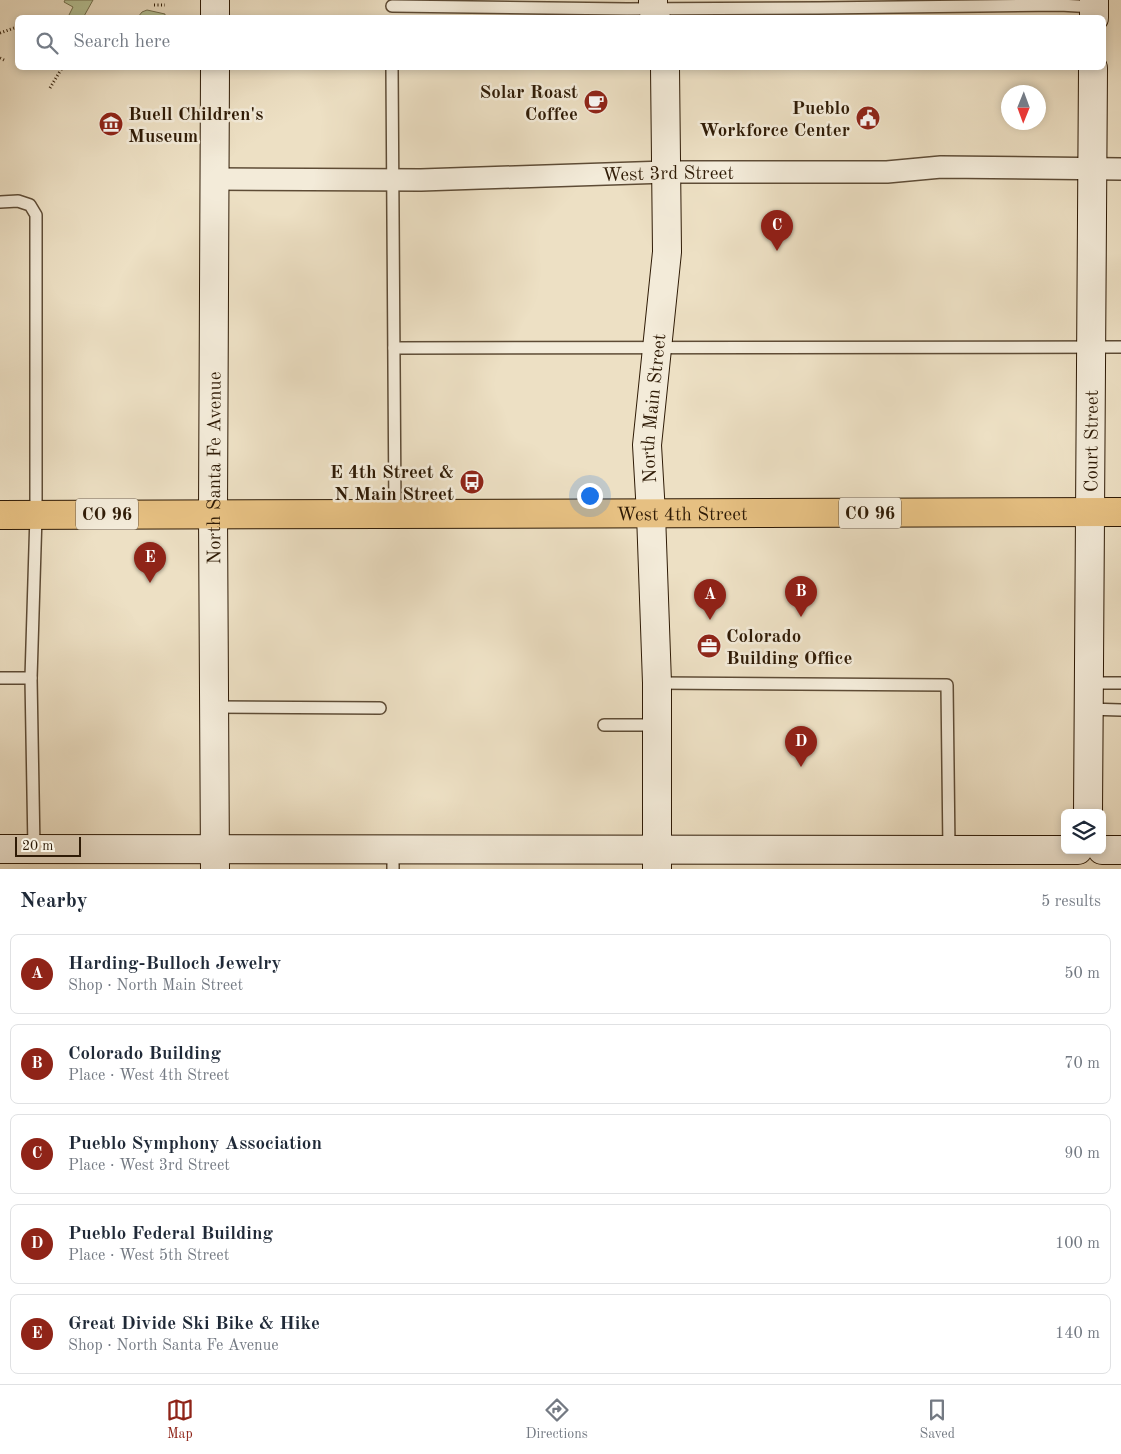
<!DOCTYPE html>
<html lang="en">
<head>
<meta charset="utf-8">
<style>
  body { margin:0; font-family:"Old Standard TT",serif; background:#f2f2f3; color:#1f2937 }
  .controls { position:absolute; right:15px; bottom:15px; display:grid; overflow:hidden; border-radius:8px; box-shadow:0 2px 8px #0003 }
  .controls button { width:45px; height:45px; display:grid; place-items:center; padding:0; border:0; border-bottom:1px solid #e0e1e3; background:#fff; color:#1f2937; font:25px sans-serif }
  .compass { position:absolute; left:1001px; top:85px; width:45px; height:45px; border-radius:50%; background:#fff; box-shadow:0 2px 8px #0003; rotate:181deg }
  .scale { position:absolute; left:15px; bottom:12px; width:66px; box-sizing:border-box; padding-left:5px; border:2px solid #2f1b06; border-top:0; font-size:14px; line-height:18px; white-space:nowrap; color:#2f1b06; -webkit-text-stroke:4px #f3ebd9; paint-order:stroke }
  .you { position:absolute; left:589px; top:495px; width:18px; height:18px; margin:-12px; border:4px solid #fff; border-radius:50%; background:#1a73e8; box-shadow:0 0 0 8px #1a73e833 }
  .badge { display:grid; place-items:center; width:32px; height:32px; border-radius:50%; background:#8f2418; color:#fff; font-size:16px; font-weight:700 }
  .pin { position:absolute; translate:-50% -41px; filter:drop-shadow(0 1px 2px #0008) }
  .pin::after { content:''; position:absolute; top:26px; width:18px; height:15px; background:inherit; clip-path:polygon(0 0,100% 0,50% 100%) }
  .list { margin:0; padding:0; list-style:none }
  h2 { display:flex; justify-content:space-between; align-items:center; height:65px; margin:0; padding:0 20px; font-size:21px }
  h2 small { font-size:16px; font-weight:400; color:#747a83 }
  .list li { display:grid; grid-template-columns:32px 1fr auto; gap:15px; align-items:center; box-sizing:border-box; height:80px; margin:0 10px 10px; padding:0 10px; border:1px solid #e0e1e3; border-radius:8px }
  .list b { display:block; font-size:19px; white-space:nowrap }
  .list p { margin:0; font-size:16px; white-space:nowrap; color:#747a83 }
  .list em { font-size:16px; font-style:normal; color:#747a83 }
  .icon { flex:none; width:28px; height:28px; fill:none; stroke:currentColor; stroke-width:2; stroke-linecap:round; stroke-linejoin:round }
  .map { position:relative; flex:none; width:1121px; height:869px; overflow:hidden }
  .search { position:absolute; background:#fff; box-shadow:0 2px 8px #0003; left:15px; right:15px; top:15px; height:55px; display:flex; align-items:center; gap:12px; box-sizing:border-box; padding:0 18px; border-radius:8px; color:#747a83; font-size:19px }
  .sheet { height:515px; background:#fff }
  nav { display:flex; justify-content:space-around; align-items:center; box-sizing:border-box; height:70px; border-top:1px solid #e0e1e3; background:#fff; font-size:14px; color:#747a83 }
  nav a { display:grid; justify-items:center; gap:2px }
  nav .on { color:#8f2418 }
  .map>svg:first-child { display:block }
</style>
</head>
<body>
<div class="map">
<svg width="1121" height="869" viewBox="0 0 1121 869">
  <rect width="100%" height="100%" fill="#ede0c4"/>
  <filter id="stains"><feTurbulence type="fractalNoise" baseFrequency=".004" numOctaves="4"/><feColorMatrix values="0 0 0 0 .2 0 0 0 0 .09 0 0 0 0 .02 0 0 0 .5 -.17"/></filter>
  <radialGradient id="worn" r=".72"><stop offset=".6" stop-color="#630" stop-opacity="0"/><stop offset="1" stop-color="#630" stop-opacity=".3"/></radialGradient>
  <g fill="#b6c396" stroke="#726f4e">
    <polygon points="65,0 93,0 83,18 68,17 73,7 64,2"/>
    <polygon points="147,10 165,14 165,17 138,17 142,12"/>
  </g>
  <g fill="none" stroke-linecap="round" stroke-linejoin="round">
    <defs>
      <g id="lane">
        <polyline points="392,6 627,9 819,8 1060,5 1094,7"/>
        <polyline points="392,68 395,514"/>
        <polyline points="0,202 18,201 30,205 36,215 36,515 31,678"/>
        <polyline points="394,348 1121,347"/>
        <polyline points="0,678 31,678 34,849"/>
        <polyline points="657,683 947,685 949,850"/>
        <polyline points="1089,683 1121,683"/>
        <polyline points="214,707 380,708"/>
        <polyline points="1088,709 1121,710"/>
        <polyline points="604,725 657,725"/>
        <polyline points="393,869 393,849"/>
      </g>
      <g id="street">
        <path id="s1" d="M214 179 421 180 666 172H887L941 167 1121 169"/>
      </g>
      <g id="secondary">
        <polyline points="653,0 653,8 656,18"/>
        <polyline points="215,18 215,0"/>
        <polyline points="1094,18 1094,0"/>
        <path id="s2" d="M1088 813 1093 68"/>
        <polyline points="0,849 1078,850"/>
        <polyline points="1102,850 1121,850"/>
        <path id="s3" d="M215 869 213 514 215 68"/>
        <path id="s4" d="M657 869V683L651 514 647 445 667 252 665 68"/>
      </g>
      <g id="primary">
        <path id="s5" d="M0 515 1121 512"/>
      </g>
    </defs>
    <use href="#lane" stroke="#5e4c36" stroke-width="14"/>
    <use href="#street" stroke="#5e4c36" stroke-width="24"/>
    <use href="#secondary" stroke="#2f1b06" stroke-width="30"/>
    <use href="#primary" stroke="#2f1b06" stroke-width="30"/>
    <g stroke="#2f1b06" stroke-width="3" stroke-dasharray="1 2.5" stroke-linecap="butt">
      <polyline points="154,5 165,5"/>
      <polyline points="0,33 14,28"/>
      <polyline points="0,58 4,60"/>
      <polyline points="50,88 62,68"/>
    </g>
    <use href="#lane" stroke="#f3ebd9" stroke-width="11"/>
    <use href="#street" stroke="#f3ebd9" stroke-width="21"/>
    <use href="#secondary" stroke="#f3ebd9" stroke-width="28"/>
    <use href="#primary" stroke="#e6c082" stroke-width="28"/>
  </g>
  <defs>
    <symbol id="cafe-disc" viewBox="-11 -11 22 22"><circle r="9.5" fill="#8f2418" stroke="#f3ebd9"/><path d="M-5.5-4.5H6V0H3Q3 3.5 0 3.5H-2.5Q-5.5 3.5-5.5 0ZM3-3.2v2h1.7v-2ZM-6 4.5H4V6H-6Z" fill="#fff"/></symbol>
    <symbol id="civic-disc" viewBox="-11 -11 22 22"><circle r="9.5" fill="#8f2418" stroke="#f3ebd9"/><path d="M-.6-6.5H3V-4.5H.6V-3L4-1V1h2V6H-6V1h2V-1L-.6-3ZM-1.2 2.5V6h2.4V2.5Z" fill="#fff"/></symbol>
    <symbol id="museum-disc" viewBox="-11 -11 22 22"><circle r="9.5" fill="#8f2418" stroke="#f3ebd9"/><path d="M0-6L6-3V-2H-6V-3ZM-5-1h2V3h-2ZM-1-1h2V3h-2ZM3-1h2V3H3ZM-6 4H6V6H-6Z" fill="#fff"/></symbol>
    <symbol id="bus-disc" viewBox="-11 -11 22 22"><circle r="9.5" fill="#8f2418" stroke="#f3ebd9"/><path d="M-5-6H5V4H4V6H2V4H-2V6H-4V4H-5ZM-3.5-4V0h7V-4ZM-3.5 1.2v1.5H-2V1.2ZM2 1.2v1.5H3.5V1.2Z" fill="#fff"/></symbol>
    <symbol id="office-disc" viewBox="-11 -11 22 22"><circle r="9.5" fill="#8f2418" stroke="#f3ebd9"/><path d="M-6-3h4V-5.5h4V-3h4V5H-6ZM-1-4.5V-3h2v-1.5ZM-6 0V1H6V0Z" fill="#fff"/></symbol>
  </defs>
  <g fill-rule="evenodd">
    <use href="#cafe-disc" x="582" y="88" width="28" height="28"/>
    <use href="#civic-disc" x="854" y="104" width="28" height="28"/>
    <use href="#museum-disc" x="97" y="110" width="28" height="28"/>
    <use href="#bus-disc" x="458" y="468" width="28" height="28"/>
    <use href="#office-disc" x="695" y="632" width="28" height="28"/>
  </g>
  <g text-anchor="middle" stroke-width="5" stroke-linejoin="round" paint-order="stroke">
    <g fill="#f3ebd9" stroke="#6a5945" stroke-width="1">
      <rect x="839" y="497.5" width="62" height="31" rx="4"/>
      <rect x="76" y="498.5" width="62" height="31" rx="4"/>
    </g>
    <g font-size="18" font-weight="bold" fill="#2f1b06">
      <text x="870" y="519">CO 96</text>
      <text x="107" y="520">CO 96</text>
    </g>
    <g font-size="19" font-weight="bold" fill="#2f1b06" stroke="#f3ebd9" text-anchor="end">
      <text x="578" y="98">Solar Roast<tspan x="578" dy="22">Coffee</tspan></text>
      <text x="850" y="114">Pueblo<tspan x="850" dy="22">Workforce Center</tspan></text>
      <text x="128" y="120" text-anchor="start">Buell Children's<tspan x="128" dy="22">Museum</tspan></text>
      <text x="454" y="478">E 4th Street &amp;<tspan x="454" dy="22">N Main Street</tspan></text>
      <text x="726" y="642" text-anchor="start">Colorado<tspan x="726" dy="22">Building Office</tspan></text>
    </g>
    <g font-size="19" fill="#2f1b06" stroke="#f3ebd9">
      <text dy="7" stroke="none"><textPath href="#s1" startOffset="454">West 3rd Street</textPath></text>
      <text dy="7" stroke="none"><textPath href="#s4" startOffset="461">North Main Street</textPath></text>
      <text dy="7" stroke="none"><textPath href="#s2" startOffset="372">Court Street</textPath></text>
      <text dy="7" stroke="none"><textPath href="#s3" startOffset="401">North Santa Fe Avenue</textPath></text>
      <text dy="7" stroke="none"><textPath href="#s5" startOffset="682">West 4th Street</textPath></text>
    </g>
  </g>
  <rect width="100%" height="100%" filter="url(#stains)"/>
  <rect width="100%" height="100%" fill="url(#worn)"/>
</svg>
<div class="controls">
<button><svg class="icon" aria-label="layers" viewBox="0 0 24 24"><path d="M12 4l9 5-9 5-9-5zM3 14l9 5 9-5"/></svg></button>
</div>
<svg class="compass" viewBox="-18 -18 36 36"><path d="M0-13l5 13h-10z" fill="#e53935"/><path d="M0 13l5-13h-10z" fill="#747a83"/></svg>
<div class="scale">20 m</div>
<div class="you"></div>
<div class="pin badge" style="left:710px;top:620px">A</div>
<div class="pin badge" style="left:801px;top:617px">B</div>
<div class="pin badge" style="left:777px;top:251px">C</div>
<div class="pin badge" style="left:801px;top:767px">D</div>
<div class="pin badge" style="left:150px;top:583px">E</div>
<div class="search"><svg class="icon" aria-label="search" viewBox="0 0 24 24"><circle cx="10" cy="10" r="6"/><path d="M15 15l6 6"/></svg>Search here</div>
</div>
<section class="sheet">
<h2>Nearby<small>5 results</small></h2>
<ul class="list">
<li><span class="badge">A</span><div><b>Harding-Bulloch Jewelry</b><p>Shop · North Main Street</p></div><em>50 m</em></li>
<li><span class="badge">B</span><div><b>Colorado Building</b><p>Place · West 4th Street</p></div><em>70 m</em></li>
<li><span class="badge">C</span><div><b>Pueblo Symphony Association</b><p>Place · West 3rd Street</p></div><em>90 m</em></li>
<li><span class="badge">D</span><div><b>Pueblo Federal Building</b><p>Place · West 5th Street</p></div><em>100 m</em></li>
<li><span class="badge">E</span><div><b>Great Divide Ski Bike &amp; Hike</b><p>Shop · North Santa Fe Avenue</p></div><em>140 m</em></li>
</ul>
</section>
<nav>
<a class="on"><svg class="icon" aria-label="map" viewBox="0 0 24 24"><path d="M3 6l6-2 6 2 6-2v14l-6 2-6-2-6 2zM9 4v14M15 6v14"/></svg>Map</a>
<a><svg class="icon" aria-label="directions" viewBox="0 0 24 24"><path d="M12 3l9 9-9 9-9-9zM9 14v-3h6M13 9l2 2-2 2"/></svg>Directions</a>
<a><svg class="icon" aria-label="saved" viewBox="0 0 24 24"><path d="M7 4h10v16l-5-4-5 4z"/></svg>Saved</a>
</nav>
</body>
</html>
